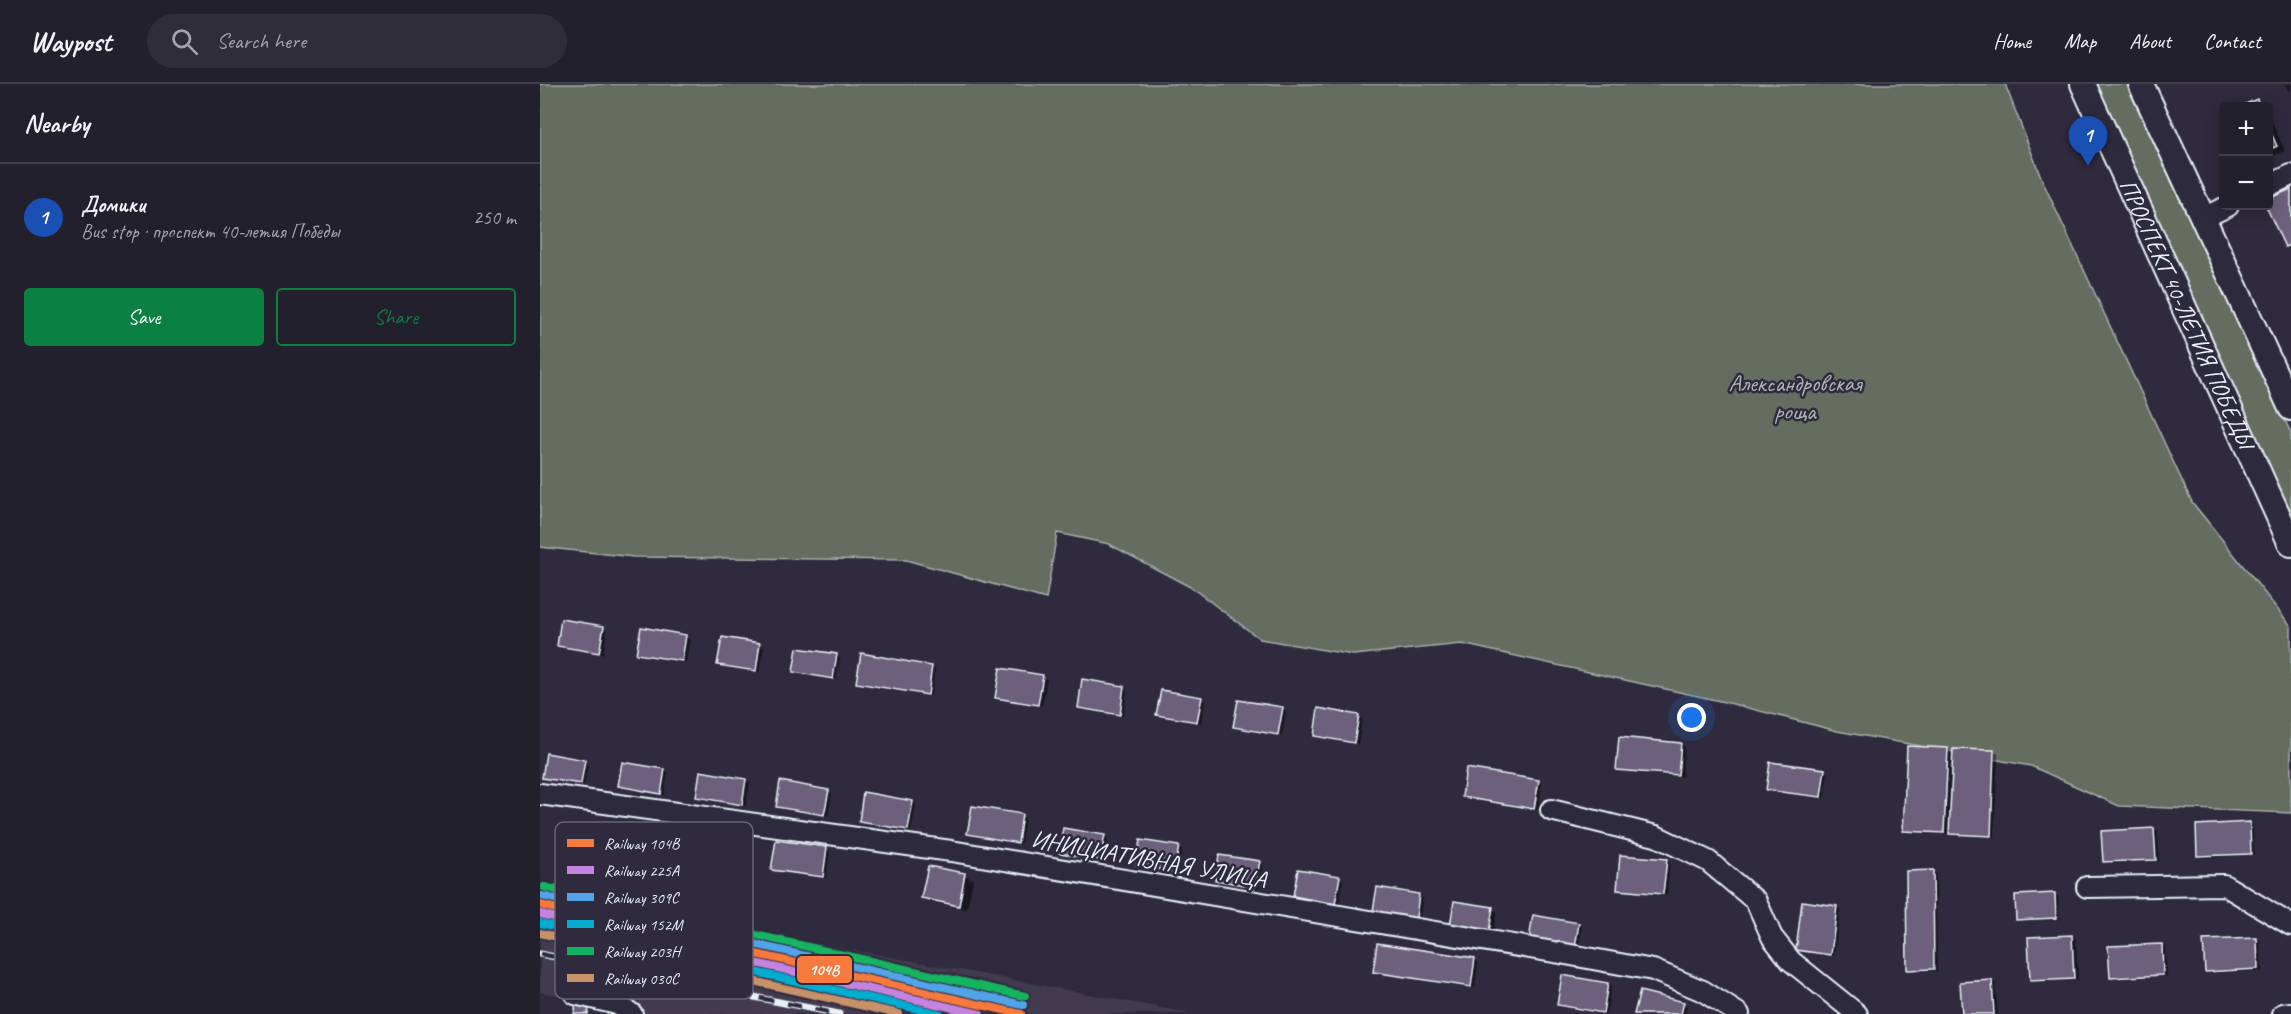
<!DOCTYPE html>
<html lang="en">
<head>
<meta charset="utf-8">
<style>
  body { margin:0; font-family:Caveat,sans-serif; background:#2f2d3a; color:#f1f3f6 }
  .controls { position:absolute; right:18px; top:18px; display:grid; overflow:hidden; border-radius:6px; box-shadow:0 3px 15px #0003 }
  .controls button { width:54px; height:54px; display:grid; place-items:center; padding:0; border:0; border-bottom:2px solid #403e4a; background:#23202e; color:#f1f3f6; font:30px sans-serif }
  .you { position:absolute; left:1152px; top:634px; width:21px; height:21px; margin:-15px; border:4px solid #fff; border-radius:50%; background:#1a73e8; box-shadow:0 0 0 9px #1a73e833 }
  .badge { display:grid; place-items:center; width:39px; height:39px; border-radius:50%; background:#0b8043; color:#fff; font-size:20px; font-weight:700 }
  .pin { position:absolute; translate:-50% -50px; filter:drop-shadow(0 2px 3px #0008) }
  .pin::after { content:''; position:absolute; top:32px; width:21px; height:18px; background:inherit; clip-path:polygon(0 0,100% 0,50% 100%) }
  .list { margin:0; padding:0; list-style:none }
  h2 { display:flex; justify-content:space-between; align-items:center; height:78px; margin:0; padding:0 24px; font-size:26px }
  h2 small { font-size:20px; font-weight:400; color:#a3a3aa }
  .list li { display:grid; grid-template-columns:39px 1fr auto; gap:18px; align-items:center; box-sizing:border-box; height:108px; padding:0 24px; border-top:2px solid #403e4a }
  .list b { display:block; font-size:22px; white-space:nowrap }
  .list p { margin:0; font-size:20px; white-space:nowrap; color:#a3a3aa }
  .list em { font-size:20px; font-style:normal; color:#a3a3aa }
  .actions { display:flex; gap:12px; padding:18px 24px }
  .actions a { flex:1; padding:14px 0; border:2px solid #0b8043; border-radius:6px; text-align:center; font-size:21px; color:#0b8043 }
  .actions .main { background:#0b8043; color:#fff }
  .icon { flex:none; width:33px; height:33px; fill:none; stroke:currentColor; stroke-width:2; stroke-linecap:round; stroke-linejoin:round }
  .map { position:relative; flex:none; width:1751px; height:930px; overflow:hidden }
  header { display:flex; align-items:center; gap:36px; box-sizing:border-box; height:84px; padding:0 30px; background:#23202e; border-bottom:2px solid #403e4a }
  header strong { font-size:28px }
  nav { display:flex; gap:33px; margin-inline-start:auto; font-size:21px }
  .search { width:420px; height:54px; background:#2f2d3a; display:flex; align-items:center; gap:15px; box-sizing:border-box; padding:0 21px; border-radius:33px; color:#a3a3aa; font-size:22px }
  main { display:flex }
  aside { flex:1; background:#23202e }
  .map>svg:first-child { display:block }
</style>
</head>
<body>
<header>
<strong>Waypost</strong>
<div class="search"><svg class="icon" aria-label="search" viewBox="0 0 24 24"><circle cx="10" cy="10" r="6"/><path d="M15 15l6 6"/></svg>Search here</div>
<nav><a>Home</a><a>Map</a><a>About</a><a>Contact</a></nav>
</header>
<main>
<aside>
<h2>Nearby<small></small></h2>
<ul class="list">
<li><span class="badge" style="background:#1a4fb4">1</span><div><b>Домики</b><p>Bus stop · проспект 40-летия Победы</p></div><em>250 m</em></li>
</ul>
<div class="actions"><a class="main">Save</a><a>Share</a></div>
</aside>
<div class="map">
<svg width="1751" height="930" viewBox="0 0 1751 930">
  <rect width="100%" height="100%" fill="#2f2a3d"/>
  <filter id="ink" filterUnits="userSpaceOnUse"><feTurbulence type="fractalNoise" baseFrequency=".0167" numOctaves="2"/><feDisplacementMap in="SourceGraphic" scale="12" xChannelSelector="R" yChannelSelector="G"/><feConvolveMatrix kernelMatrix="1 2 1 2 8 2 1 2 1" color-interpolation-filters="sRGB"/></filter>
  <g filter="url(#ink)">
    <polygon fill="#423a50" points="0,805 63,819 654,930 110,930 0,908"/>
    <g fill="#656d61" stroke="#a6afac" stroke-width="1.5">
      <polygon points="0,0 1465,0 1503,98 1652,418 1751,542 1751,729 1579,722 1491,682 1297,647 1189,619 922,560 813,571 720,555 652,504 569,460 517,449 506,515 366,476 94,473 0,463"/>
      <polygon points="1550,0 1587,0 1751,349 1751,432"/>
    </g>
    <g fill="#0007">
      <polygon points="1746,0 1751,0 1751,7 1748,6"/>
      <polygon points="1717,17 1726,22 1705,22"/>
      <polygon points="1728,29 1745,67 1728,74"/>
      <polygon points="63,544 67,546 63,570 18,561"/>
      <polygon points="102,545 150,555 146,578 98,569"/>
      <polygon points="183,554 224,563 219,588 179,580"/>
      <polygon points="296,572 300,574 296,596 255,587"/>
      <polygon points="392,583 395,585 391,612 318,598"/>
      <polygon points="461,585 507,595 502,622 457,613"/>
      <polygon points="584,604 587,606 583,632 539,623"/>
      <polygon points="661,615 665,617 661,639 618,631"/>
      <polygon points="742,625 746,627 742,652 695,642"/>
      <polygon points="818,633 822,635 818,660 775,651"/>
      <polygon points="1141,660 1144,662 1142,693 1082,687 1078,685"/>
      <polygon points="1408,665 1411,667 1408,750 1368,748 1365,746"/>
      <polygon points="1415,666 1454,668 1458,670 1454,753 1415,751 1411,749"/>
      <polygon points="44,677 48,679 44,701 4,693"/>
      <polygon points="124,686 128,688 124,711 80,702"/>
      <polygon points="1284,686 1288,689 1284,714 1228,705"/>
      <polygon points="162,689 210,698 206,722 158,712"/>
      <polygon points="998,697 1002,699 998,726 923,713"/>
      <polygon points="288,707 292,709 288,732 237,722"/>
      <polygon points="372,718 376,720 371,747 320,737"/>
      <polygon points="433,723 485,734 481,760 429,749"/>
      <polygon points="1709,740 1713,742 1714,771 1663,774 1659,772"/>
      <polygon points="1614,746 1618,748 1619,777 1568,780 1564,777"/>
      <polygon points="564,752 568,754 564,777 521,768"/>
      <polygon points="638,764 642,766 638,789 598,780"/>
      <polygon points="286,765 290,767 286,794 233,785"/>
      <polygon points="1126,776 1130,778 1127,811 1082,807 1078,805"/>
      <polygon points="719,779 723,781 719,804 676,796"/>
      <polygon points="389,784 425,791 433,796 427,825 392,818 383,814"/>
      <polygon points="1392,788 1396,790 1397,887 1372,887 1369,885"/>
      <polygon points="799,794 803,796 799,821 755,812"/>
      <polygon points="838,805 883,814 879,835 835,826"/>
      <polygon points="1514,810 1518,813 1519,835 1482,837 1478,835"/>
      <polygon points="915,818 957,827 953,849 915,843"/>
      <polygon points="1297,823 1300,825 1294,872 1257,865"/>
      <polygon points="1038,840 1042,843 1038,865 994,858"/>
      <polygon points="1532,852 1536,855 1538,896 1495,898 1491,896"/>
      <polygon points="1717,855 1720,857 1722,887 1670,889 1666,887"/>
      <polygon points="1621,861 1625,863 1627,892 1575,895 1571,893"/>
      <polygon points="935,876 938,878 935,904 834,887"/>
      <polygon points="1452,897 1455,899 1458,930 1424,930"/>
      <polygon points="1067,900 1071,903 1066,930 1019,920"/>
      <polygon points="1143,920 1147,922 1145,930 1096,930"/>
    </g>
    <g fill="#6d607c" stroke="#e8f1f8" stroke-width="1.5">
      <polygon points="1717,15 1720,22 1701,22"/>
      <polygon points="1728,42 1737,62 1728,66"/>
      <polygon points="1751,105 1751,160 1745,163 1726,122 1728,122 1728,115"/>
      <polygon points="21,535 64,542 59,569 17,562"/>
      <polygon points="101,543 146,551 142,577 96,570"/>
      <polygon points="182,553 220,559 216,587 177,581"/>
      <polygon points="257,564 297,570 293,595 253,588"/>
      <polygon points="321,569 392,582 388,611 316,599"/>
      <polygon points="460,584 503,591 498,621 455,614"/>
      <polygon points="542,595 584,602 580,631 538,624"/>
      <polygon points="621,606 662,613 657,638 616,631"/>
      <polygon points="698,616 743,623 738,651 693,643"/>
      <polygon points="778,624 819,631 814,659 774,652"/>
      <polygon points="1079,653 1141,659 1138,691 1076,686"/>
      <polygon points="1367,662 1408,664 1404,749 1363,747"/>
      <polygon points="1413,665 1454,666 1451,752 1409,750"/>
      <polygon points="6,669 45,676 41,700 2,694"/>
      <polygon points="82,678 125,685 121,710 78,702"/>
      <polygon points="1230,678 1285,685 1281,713 1226,706"/>
      <polygon points="926,684 999,696 994,725 922,713"/>
      <polygon points="160,687 206,695 202,721 156,713"/>
      <polygon points="240,697 289,706 284,731 236,723"/>
      <polygon points="323,708 373,717 368,746 319,738"/>
      <polygon points="432,722 482,730 478,759 427,750"/>
      <polygon points="1710,738 1711,770 1657,772 1656,741"/>
      <polygon points="523,744 565,751 560,776 519,769"/>
      <polygon points="1614,744 1616,776 1563,778 1561,747"/>
      <polygon points="236,756 287,763 283,793 231,786"/>
      <polygon points="600,756 639,762 634,788 596,781"/>
      <polygon points="679,771 720,777 715,803 675,796"/>
      <polygon points="1080,771 1127,775 1123,810 1077,806"/>
      <polygon points="388,782 425,789 419,822 381,814"/>
      <polygon points="758,785 800,792 795,820 753,812"/>
      <polygon points="1393,786 1394,885 1367,886 1366,787"/>
      <polygon points="837,803 879,810 876,834 833,827"/>
      <polygon points="1515,809 1516,834 1476,836 1475,811"/>
      <polygon points="914,817 953,823 949,848 910,842"/>
      <polygon points="1262,817 1297,822 1291,871 1256,866"/>
      <polygon points="993,831 1039,839 1035,864 989,856"/>
      <polygon points="1532,851 1534,895 1490,897 1488,853"/>
      <polygon points="1717,854 1718,885 1665,888 1663,856"/>
      <polygon points="837,859 935,874 931,903 833,888"/>
      <polygon points="1622,860 1623,891 1570,894 1568,862"/>
      <polygon points="1022,891 1068,899 1063,929 1017,921"/>
      <polygon points="1452,896 1454,930 1422,930 1420,898"/>
      <polygon points="1100,907 1144,918 1141,930 1094,930"/>
      <polygon points="36,920 49,923 48,930 34,930"/>
    </g>
    <g fill="none" stroke-linecap="round" stroke-linejoin="round">
      <defs>
        <g id="minor">
          <polyline points="1728,102 1751,91"/>
          <polyline points="1663,134 1688,122"/>
          <polyline points="0,710 411,767 1020,869 1113,886 1163,907 1199,930"/>
          <polyline points="1011,726 1116,752 1168,777 1216,817 1232,853 1251,877 1317,930"/>
          <polyline points="1547,803 1684,801 1751,841"/>
          <polyline points="35,910 77,920 92,930"/>
          <polyline points="1743,930 1751,929"/>
        </g>
        <g id="major">
          <path id="s1" d="M1543 0 1751 460"/>
          <polyline points="1601,0 1751,324"/>
        </g>
      </defs>
      <use href="#minor" stroke="#e8f1f8" stroke-width="24"/>
      <use href="#major" stroke="#e8f1f8" stroke-width="28"/>
      <use href="#minor" stroke="#2f2a3d" stroke-width="20"/>
      <use href="#major" stroke="#2f2a3d" stroke-width="24"/>
      <defs>
        <polyline id="rail" points="0,870 299,930"/>
      </defs>
      <use href="#rail" stroke="#e8f1f8" stroke-width="7"/>
      <use href="#rail" stroke="#2f2a3d" stroke-width="4.5" stroke-dasharray="14" stroke-linecap="butt"/>
      <defs>
        <polyline id="rail-1" points="0,821 481,930"/>
        <polyline id="rail-2" points="0,830 440,930"/>
        <polyline id="rail-3" points="2,812 483,921"/>
        <polyline id="rail-4" points="0,839 400,930"/>
        <polyline id="rail-5" points="4,803 485,912"/>
        <polyline id="rail-6" points="0,849 359,930"/>
      </defs>
      <use href="#rail-1" stroke="#2f2a3d" stroke-width="12"/>
      <use href="#rail-2" stroke="#2f2a3d" stroke-width="12"/>
      <use href="#rail-3" stroke="#2f2a3d" stroke-width="12"/>
      <use href="#rail-4" stroke="#2f2a3d" stroke-width="12"/>
      <use href="#rail-5" stroke="#2f2a3d" stroke-width="12"/>
      <use href="#rail-6" stroke="#2f2a3d" stroke-width="12"/>
      <use href="#rail-1" stroke="#f6793e" stroke-width="8"/>
      <use href="#rail-2" stroke="#c483df" stroke-width="8"/>
      <use href="#rail-3" stroke="#53a3e8" stroke-width="8"/>
      <use href="#rail-4" stroke="#06acd0" stroke-width="8"/>
      <use href="#rail-5" stroke="#13b361" stroke-width="8"/>
      <use href="#rail-6" stroke="#c7916a" stroke-width="8"/>
    </g>
  </g>
  <g text-anchor="middle" stroke-width="5" stroke-linejoin="round" paint-order="stroke">
    <g font-size="24" fill="#e8f1f8" stroke="#2f2a3d">
      <text dy="8" stroke="none"><textPath href="#s1" startOffset="252">ПРОСПЕКТ 40-ЛЕТИЯ ПОБЕДЫ</textPath></text>
      <text transform="translate(609 775) rotate(10)" y="8">ИНИЦИАТИВНАЯ УЛИЦА</text>
    </g>
    <g font-size="24" fill="#adb6b4" stroke="#2f2a3d">
      <text x="1255" y="307">Александровская<tspan x="1255" dy="28">роща</tspan></text>
    </g>
  </g>
  <rect x="15" y="738" width="198" height="177" rx="9" fill="#2f2a3d" stroke="#666675" stroke-width="1.5"/>
  <rect x="27" y="755" width="27" height="8" fill="#f6793e"/>
  <rect x="27" y="782" width="27" height="8" fill="#c483df"/>
  <rect x="27" y="809" width="27" height="8" fill="#53a3e8"/>
  <rect x="27" y="836" width="27" height="8" fill="#06acd0"/>
  <rect x="27" y="863" width="27" height="8" fill="#13b361"/>
  <rect x="27" y="890" width="27" height="8" fill="#c7916a"/>
  <g font-size="16" fill="#e8f1f8">
    <text x="64" y="765">Railway 104В</text>
    <text x="64" y="792">Railway 225А</text>
    <text x="64" y="819">Railway 309С</text>
    <text x="64" y="846">Railway 152М</text>
    <text x="64" y="873">Railway 203Н</text>
    <text x="64" y="900">Railway 030C</text>
  </g>
  <rect stroke="#2f2a3d" stroke-width="2" x="256" y="871" width="57" height="29" rx="6" fill="#f6793e"/>
  <g font-size="16" text-anchor="middle" font-weight="bold" fill="#fff">
    <text x="284" y="891">104В</text>
  </g>
</svg>
<div class="controls">
<button>+</button>
<button>−</button>
</div>
<div class="you"></div>
<div class="pin badge" style="left:1548px;top:82px;background:#1a4fb4">1</div>
</div>
</main>
</body>
</html>
